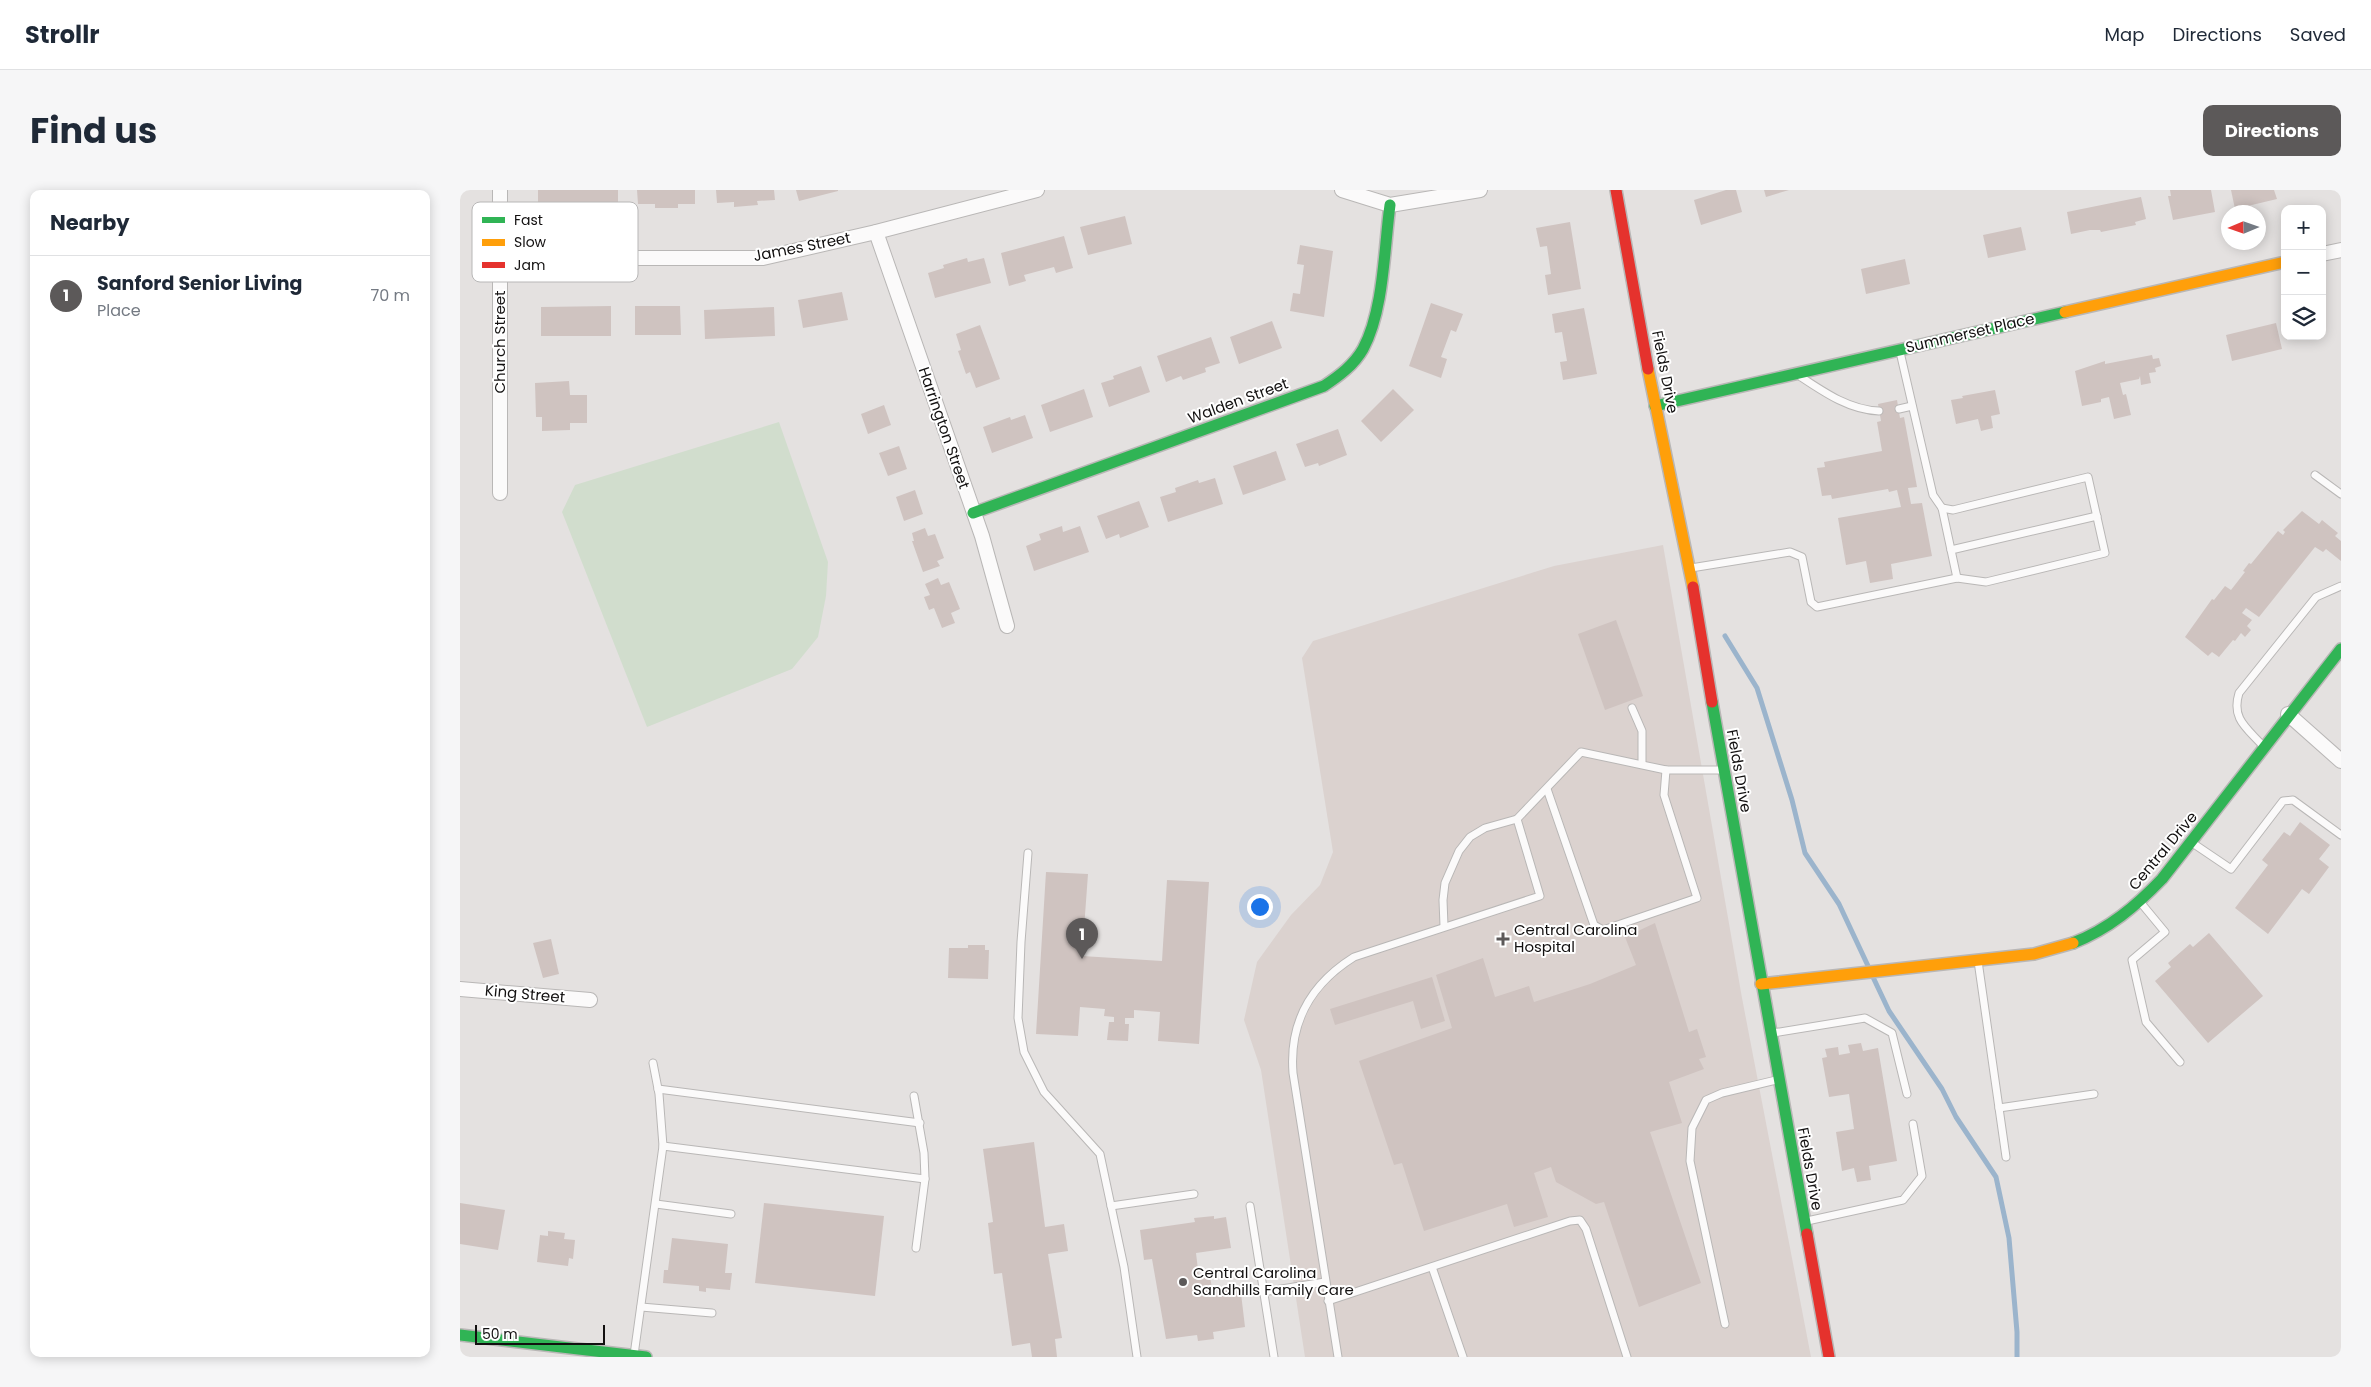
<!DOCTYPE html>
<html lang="en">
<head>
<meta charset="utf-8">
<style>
  body { margin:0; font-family:Poppins,sans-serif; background:#f6f6f7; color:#1f2937 }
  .controls { position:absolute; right:15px; top:15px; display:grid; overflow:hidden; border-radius:10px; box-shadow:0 2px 12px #0003 }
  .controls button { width:45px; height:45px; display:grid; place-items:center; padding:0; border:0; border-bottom:1px solid #e0e1e3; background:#fff; color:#1f2937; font:25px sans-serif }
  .compass { position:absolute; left:1761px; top:15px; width:45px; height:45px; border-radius:50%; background:#fff; box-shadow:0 2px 12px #0003; rotate:268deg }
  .scale { position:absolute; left:15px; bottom:12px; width:130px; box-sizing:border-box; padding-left:5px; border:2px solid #121010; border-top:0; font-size:14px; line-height:18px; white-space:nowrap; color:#121010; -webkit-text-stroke:4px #fff; paint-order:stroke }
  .you { position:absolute; left:799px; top:716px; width:18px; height:18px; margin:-12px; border:4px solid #fff; border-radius:50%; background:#1a73e8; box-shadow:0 0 0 8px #1a73e833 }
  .badge { display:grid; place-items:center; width:32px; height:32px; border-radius:50%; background:#5c5959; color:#fff; font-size:16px; font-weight:700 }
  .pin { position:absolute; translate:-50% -41px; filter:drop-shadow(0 1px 2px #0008) }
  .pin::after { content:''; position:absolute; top:26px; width:18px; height:15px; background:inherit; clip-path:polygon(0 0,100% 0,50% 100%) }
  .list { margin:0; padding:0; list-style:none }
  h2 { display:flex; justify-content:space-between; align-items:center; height:65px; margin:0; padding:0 20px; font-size:21px }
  h2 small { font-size:16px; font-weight:400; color:#747a83 }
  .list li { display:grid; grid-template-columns:32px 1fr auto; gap:15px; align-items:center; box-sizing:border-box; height:80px; padding:0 20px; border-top:1px solid #e0e1e3 }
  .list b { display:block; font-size:19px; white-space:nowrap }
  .list p { margin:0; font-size:16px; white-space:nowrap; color:#747a83 }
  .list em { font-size:16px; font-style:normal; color:#747a83 }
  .icon { flex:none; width:28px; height:28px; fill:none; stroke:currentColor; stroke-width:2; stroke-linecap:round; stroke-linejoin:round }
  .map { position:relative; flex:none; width:1881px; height:1167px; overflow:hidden; border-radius:10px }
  header { display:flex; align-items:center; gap:30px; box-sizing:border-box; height:70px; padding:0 25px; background:#fff; border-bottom:1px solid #e0e1e3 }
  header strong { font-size:24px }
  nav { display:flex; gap:28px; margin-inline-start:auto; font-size:18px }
  .intro { display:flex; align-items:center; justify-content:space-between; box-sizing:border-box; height:120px; padding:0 30px }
  h1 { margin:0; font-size:35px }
  .button { padding:12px 22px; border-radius:10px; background:#5c5959; color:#fff; font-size:18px; font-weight:700 }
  main { display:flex; gap:30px; padding:0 30px }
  aside { flex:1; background:#fff; border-radius:10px; box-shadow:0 2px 12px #0003 }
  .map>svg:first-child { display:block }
</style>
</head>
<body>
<header>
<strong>Strollr</strong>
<nav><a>Map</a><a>Directions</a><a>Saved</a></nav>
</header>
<div class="intro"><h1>Find us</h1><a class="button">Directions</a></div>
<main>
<aside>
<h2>Nearby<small></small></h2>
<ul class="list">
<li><span class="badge">1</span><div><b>Sanford Senior Living</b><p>Place</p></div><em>70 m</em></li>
</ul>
</aside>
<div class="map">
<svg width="1881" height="1167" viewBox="0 0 1881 1167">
  <rect width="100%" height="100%" fill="#e4e1e0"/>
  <polygon fill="#dbd2cf" points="1203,355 1282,808 1351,1167 845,1167 801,880 784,830 797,772 831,725 860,695 873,662 842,468 853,451 1094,376"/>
  <polygon fill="#d1ddcd" points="319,232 368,372 366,406 358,447 332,479 187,537 102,322 115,295"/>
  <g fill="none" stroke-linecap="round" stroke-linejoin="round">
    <g stroke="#9bb4cc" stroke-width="5">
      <polyline points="1265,446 1297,498 1332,610 1345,663 1379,714 1409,778"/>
      <polyline points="1412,785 1429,821 1482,899 1496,927 1536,987 1549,1048 1557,1142 1557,1167"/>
    </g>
  </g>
  <g fill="#cfc3c0">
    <rect x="78" y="0" width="80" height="18"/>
    <polygon points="177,0 235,0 235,14 218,14 218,18 195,18 195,14 178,14"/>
    <polygon points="256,0 314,0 315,10 297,11 298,15 274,17 274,12 257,13"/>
    <polygon points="336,0 378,0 378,1 339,11"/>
    <polygon points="1266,0 1276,0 1282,22 1241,35 1234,10"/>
    <polygon points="1304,0 1329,0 1306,7"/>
    <polygon points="1710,0 1751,0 1755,22 1713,30 1708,6 1711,6"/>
    <polygon points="1771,0 1814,0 1817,9 1775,19"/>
    <polygon points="1681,7 1686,29 1675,32 1676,35 1641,42 1640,40 1630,40 1611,44 1607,22"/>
    <polygon points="665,26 672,54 628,65 620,37"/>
    <polygon points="1110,32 1121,99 1088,105 1085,85 1091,84 1087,56 1080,57 1076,38"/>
    <polygon points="1561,37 1566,60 1528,68 1523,45"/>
    <polygon points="604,46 613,78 596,83 594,77 564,85 566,91 549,96 541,63"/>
    <polygon points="840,55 873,61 864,127 830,121 833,103 840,104 844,75 837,74"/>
    <polygon points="507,68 508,72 524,68 531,93 475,108 468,83 484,78 483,75"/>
    <polygon points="1445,69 1450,94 1406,104 1401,79"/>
    <polygon points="382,102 388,130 343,138 338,110"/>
    <polygon points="971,113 1003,124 996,142 991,140 981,167 987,169 981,188 949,176"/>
    <polygon points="151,116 151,146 81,146 81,117"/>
    <polygon points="175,116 220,116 221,145 175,145"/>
    <polygon points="314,117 315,146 245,149 244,120"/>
    <polygon points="1124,118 1137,184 1103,190 1100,172 1107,171 1102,142 1095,143 1092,124"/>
    <polygon points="812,131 822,158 779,174 770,147"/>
    <polygon points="1816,133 1822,159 1772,171 1766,145"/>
    <polygon points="520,135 540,189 516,198 510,182 506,184 498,161 501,160 496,144"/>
    <polygon points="751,147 760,173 745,178 746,182 723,190 721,186 706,192 697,166"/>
    <polygon points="1692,165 1693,169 1699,168 1701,176 1695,178 1696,182 1689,183 1691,193 1681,195 1680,186 1679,189 1660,193 1663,205 1666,204 1671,225 1654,229 1649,207 1641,209 1641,212 1622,216 1615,181 1645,171 1645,174"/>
    <polygon points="681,176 690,202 649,217 641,193 654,189 653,186"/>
    <polygon points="109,191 110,205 127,205 127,233 110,233 110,240 82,241 82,227 76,227 75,193"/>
    <polygon points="624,199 633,227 590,242 581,215"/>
    <polygon points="933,199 954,220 921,252 901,231"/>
    <polygon points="1535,200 1540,224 1531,226 1533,238 1521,241 1518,229 1496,234 1491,210 1503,208 1502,206"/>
    <polygon points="1437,210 1440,228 1444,227 1457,297 1448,298 1451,314 1462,313 1472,366 1431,374 1433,389 1410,393 1406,371 1386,375 1378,328 1441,317 1437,300 1429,302 1428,299 1372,309 1371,305 1362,306 1357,278 1365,277 1364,272 1422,261 1417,232 1421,231 1418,214"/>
    <polygon points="424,215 431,235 408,244 401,224"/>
    <polygon points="565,225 573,248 532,263 523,237 550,227 551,230"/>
    <polygon points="878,239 887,265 859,276 858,273 845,277 836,254"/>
    <polygon points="439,256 447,279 428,286 419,263"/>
    <polygon points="816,261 826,290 783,305 773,276"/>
    <polygon points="755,288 763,314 708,332 700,307 716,302 715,298 738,290 739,293"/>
    <polygon points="455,300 463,324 444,331 436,307"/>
    <polygon points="679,311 689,337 660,348 659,344 646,349 637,326"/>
    <polygon points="1842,321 1859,334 1862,330 1878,343 1875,346 1881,351 1881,371 1866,359 1863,362 1855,357 1799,427 1786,418 1782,423 1792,430 1787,436 1791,440 1785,447 1781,443 1775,451 1773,450 1759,467 1752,462 1748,466 1725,447 1752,409 1754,410 1765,396 1771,400 1785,382 1783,381 1789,373 1791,374 1818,341 1823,345 1825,342 1823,340"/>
    <polygon points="602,336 603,342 620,336 629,362 574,381 566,356 581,350 579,344"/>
    <polygon points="465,338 468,346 475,344 484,368 477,371 480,376 463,382 452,351 454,351 452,343"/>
    <polygon points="478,388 481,395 489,392 500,419 491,423 495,433 482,438 474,418 469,420 464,407 470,405 465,394"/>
    <polygon points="1156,430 1183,506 1145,520 1118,444"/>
    <polygon points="1840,632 1870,655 1859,669 1869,677 1849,704 1842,699 1808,744 1775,718 1808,675 1802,670 1824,642 1830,646"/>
    <polygon points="586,682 628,684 622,766 702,771 707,690 749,692 739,854 698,851 700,822 674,820 674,828 665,828 665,834 669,834 668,851 647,850 649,832 654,832 654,827 644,826 645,819 620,817 618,846 576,844"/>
    <polygon points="1195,733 1229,842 1237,839 1246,867 1239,869 1244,879 1209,892 1222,933 1190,942 1241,1093 1179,1117 1144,1012 1136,1014 1096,992 1091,977 1074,983 1088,1027 1054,1037 1047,1014 964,1041 942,973 934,975 899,871 992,838 976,785 1023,768 1035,807 1069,796 1074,812 1130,794 1176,775 1165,747"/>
    <polygon points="1749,743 1803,806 1748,853 1695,791 1711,777 1708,773 1730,754 1733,757"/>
    <polygon points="91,749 99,784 83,788 73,753"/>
    <polygon points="508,755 525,755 525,760 529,760 528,789 488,788 489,758 508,758"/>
    <polygon points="972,787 985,831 961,839 953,811 875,835 870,819"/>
    <polygon points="1401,853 1403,861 1418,858 1437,971 1409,976 1411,990 1397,992 1394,978 1382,981 1376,942 1394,939 1389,904 1369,907 1362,868 1367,867 1365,859 1378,857 1379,865 1390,863 1388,855"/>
    <polygon points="574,952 585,1037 604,1034 608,1061 588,1064 602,1148 595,1149 597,1167 572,1167 570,1153 552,1156 542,1083 534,1084 528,1033 533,1032 523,959"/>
    <polygon points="0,1013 45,1020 38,1060 0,1054"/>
    <polygon points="304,1013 424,1026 415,1106 295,1093"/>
    <polygon points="754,1026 754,1029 766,1027 771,1058 736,1063 739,1088 750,1086 752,1099 780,1095 785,1137 753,1142 754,1149 738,1151 737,1145 706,1149 692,1069 684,1070 680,1040 735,1032 734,1028"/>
    <polygon points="88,1041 105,1043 104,1049 115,1050 113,1069 109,1068 108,1076 77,1072 80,1045 88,1046"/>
    <polygon points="212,1048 268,1054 265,1083 272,1083 270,1100 246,1098 246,1102 239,1101 239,1096 203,1093 204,1080 208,1080"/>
  </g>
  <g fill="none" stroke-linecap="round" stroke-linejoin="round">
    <defs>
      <g id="lane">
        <polyline points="1440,162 1473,305 1482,318 1497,388"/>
        <path d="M1341 187C1365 203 1390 220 1419 221"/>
        <polyline points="1439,219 1452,216"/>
        <polyline points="1855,285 1881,304"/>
        <polyline points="1491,360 1637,326"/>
        <polyline points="1231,378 1330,362 1342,367 1351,412 1357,417 1497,388 1526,392 1645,363 1628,287 1493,320 1482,318"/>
        <polyline points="1172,518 1182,541 1182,574"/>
        <path d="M1803 556C1787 538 1771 529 1779 503L1856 407 1881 396"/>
        <polyline points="1087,599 1134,735 1143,740 1237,708 1204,605 1206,580"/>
        <polyline points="1734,654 1771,679 1823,611 1833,610 1881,645"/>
        <polyline points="568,663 561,752 558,828 564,862 584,902 640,964 664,1077 677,1167"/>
        <polyline points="1681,713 1705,742 1672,770 1686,832 1720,872"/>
        <polyline points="984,736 983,710 985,693 999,661 1010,647 1025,638 1057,629 1121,562 1206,580 1261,580"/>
        <polyline points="1518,771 1546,967"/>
        <polyline points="1313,843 1405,828 1432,843 1447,904"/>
        <polyline points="198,899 460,933"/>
        <polyline points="454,906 464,963 465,989 456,1058"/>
        <polyline points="1539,918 1634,904"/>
        <polyline points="203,956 465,989"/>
        <polyline points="196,1014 271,1024"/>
        <polyline points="651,1016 734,1004"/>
        <polyline points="790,1016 814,1167"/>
        <polyline points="1347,1031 1443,1010 1462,986 1453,934"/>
        <polyline points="972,1077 1003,1167"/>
        <polyline points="803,1102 865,1092"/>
        <polyline points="868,1111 1110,1031 1120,1030 1126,1039 1167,1167"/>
        <polyline points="181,1117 252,1123"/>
        <polyline points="1265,1134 1230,971 1232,938 1246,910 1262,903 1316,890"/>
        <polyline points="174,1165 203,956 199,904 193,873"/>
        <path d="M878 1167 833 883C829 831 851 794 894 767L1080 706 1057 629"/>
      </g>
      <g id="street">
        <polyline points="882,0 930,15 1020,0"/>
        <polyline points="416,42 522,346 547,436"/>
        <polyline points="1862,64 1881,60"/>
        <polyline points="40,68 303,68 416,42 577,0"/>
        <polyline points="40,303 40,0"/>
        <polyline points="1828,524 1881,571"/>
        <polyline points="0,799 130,810"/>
      </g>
      <g id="fast">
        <polyline points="1195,216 1605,122"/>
        <path d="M513 323 864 196C879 186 894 175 903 159 924 120 924 59 930 15"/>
        <polyline points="1252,512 1347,1044"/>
        <path d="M1613 753C1649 739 1676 716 1702 689L1881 459"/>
        <polyline points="0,1145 186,1167"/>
      </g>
      <g id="slow">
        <polyline points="1605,122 1825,72"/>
        <polyline points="1188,179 1233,397"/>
        <polyline points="1301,794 1574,764 1613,753"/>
      </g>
      <g id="jam">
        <polyline points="1156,0 1188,179"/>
        <polyline points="1233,397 1252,512"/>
        <polyline points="1347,1044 1369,1167"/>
      </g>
    </defs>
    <use href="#lane" stroke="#b9b7b6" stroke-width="9"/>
    <use href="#street" stroke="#b9b7b6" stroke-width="16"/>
    <use href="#fast" stroke="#b9b7b6" stroke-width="14"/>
    <use href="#slow" stroke="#b9b7b6" stroke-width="14"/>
    <use href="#jam" stroke="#b9b7b6" stroke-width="14"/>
    <use href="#lane" stroke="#fbfafa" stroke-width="7"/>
    <use href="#street" stroke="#fbfafa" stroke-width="14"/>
    <use href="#fast" stroke="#30b455" stroke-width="11"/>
    <use href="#slow" stroke="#ff9f0a" stroke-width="11"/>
    <use href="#jam" stroke="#e5322d" stroke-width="11"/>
  </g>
  <g fill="#5c5959" stroke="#fff" stroke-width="2">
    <path d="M1040.5 741.5h5v5h5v5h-5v5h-5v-5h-5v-5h5z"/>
    <circle cx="723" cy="1092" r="5"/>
  </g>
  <g text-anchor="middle" stroke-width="4" stroke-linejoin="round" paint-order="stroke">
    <g font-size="15" fill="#121010" stroke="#fff">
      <text transform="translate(342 57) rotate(-11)" y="5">James Street</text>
      <text transform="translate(1510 143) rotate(-13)" y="5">Summerset Place</text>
      <text transform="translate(40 152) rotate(-90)" y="5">Church Street</text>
      <text transform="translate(1205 182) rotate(79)" y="5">Fields Drive</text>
      <text transform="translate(778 211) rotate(-20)" y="5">Walden Street</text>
      <text transform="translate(484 238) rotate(71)" y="5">Harrington Street</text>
      <text transform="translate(1279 581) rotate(80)" y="5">Fields Drive</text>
      <text transform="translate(1703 661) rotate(-50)" y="5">Central Drive</text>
      <text transform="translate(65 804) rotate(5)" y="5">King Street</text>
      <text transform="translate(1350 979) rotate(80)" y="5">Fields Drive</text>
    </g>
    <g font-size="15" fill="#121010" stroke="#fff" text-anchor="start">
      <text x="1054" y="745">Central Carolina<tspan x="1054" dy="17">Hospital</tspan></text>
      <text x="733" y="1088">Central Carolina<tspan x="733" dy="17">Sandhills Family Care</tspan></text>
    </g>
  </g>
  <rect x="12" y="12" width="166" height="80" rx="8" fill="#fff" stroke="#b8b7b7" stroke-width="1"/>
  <rect x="22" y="27" width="23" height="6" fill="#30b455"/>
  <rect x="22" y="49" width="23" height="7" fill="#ff9f0a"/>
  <rect x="22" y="72" width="23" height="6" fill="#e5322d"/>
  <g font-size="14" fill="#121010">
    <text x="54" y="35">Fast</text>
    <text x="54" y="57">Slow</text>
    <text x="54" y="80">Jam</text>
  </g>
</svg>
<div class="controls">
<button>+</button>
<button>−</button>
<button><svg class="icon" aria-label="layers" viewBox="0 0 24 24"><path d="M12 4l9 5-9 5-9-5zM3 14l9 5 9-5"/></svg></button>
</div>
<svg class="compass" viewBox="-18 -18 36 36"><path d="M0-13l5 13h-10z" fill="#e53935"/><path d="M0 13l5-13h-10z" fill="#747a83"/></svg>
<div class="scale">50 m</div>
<div class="you"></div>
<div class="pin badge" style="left:622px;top:769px">1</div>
</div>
</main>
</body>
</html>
